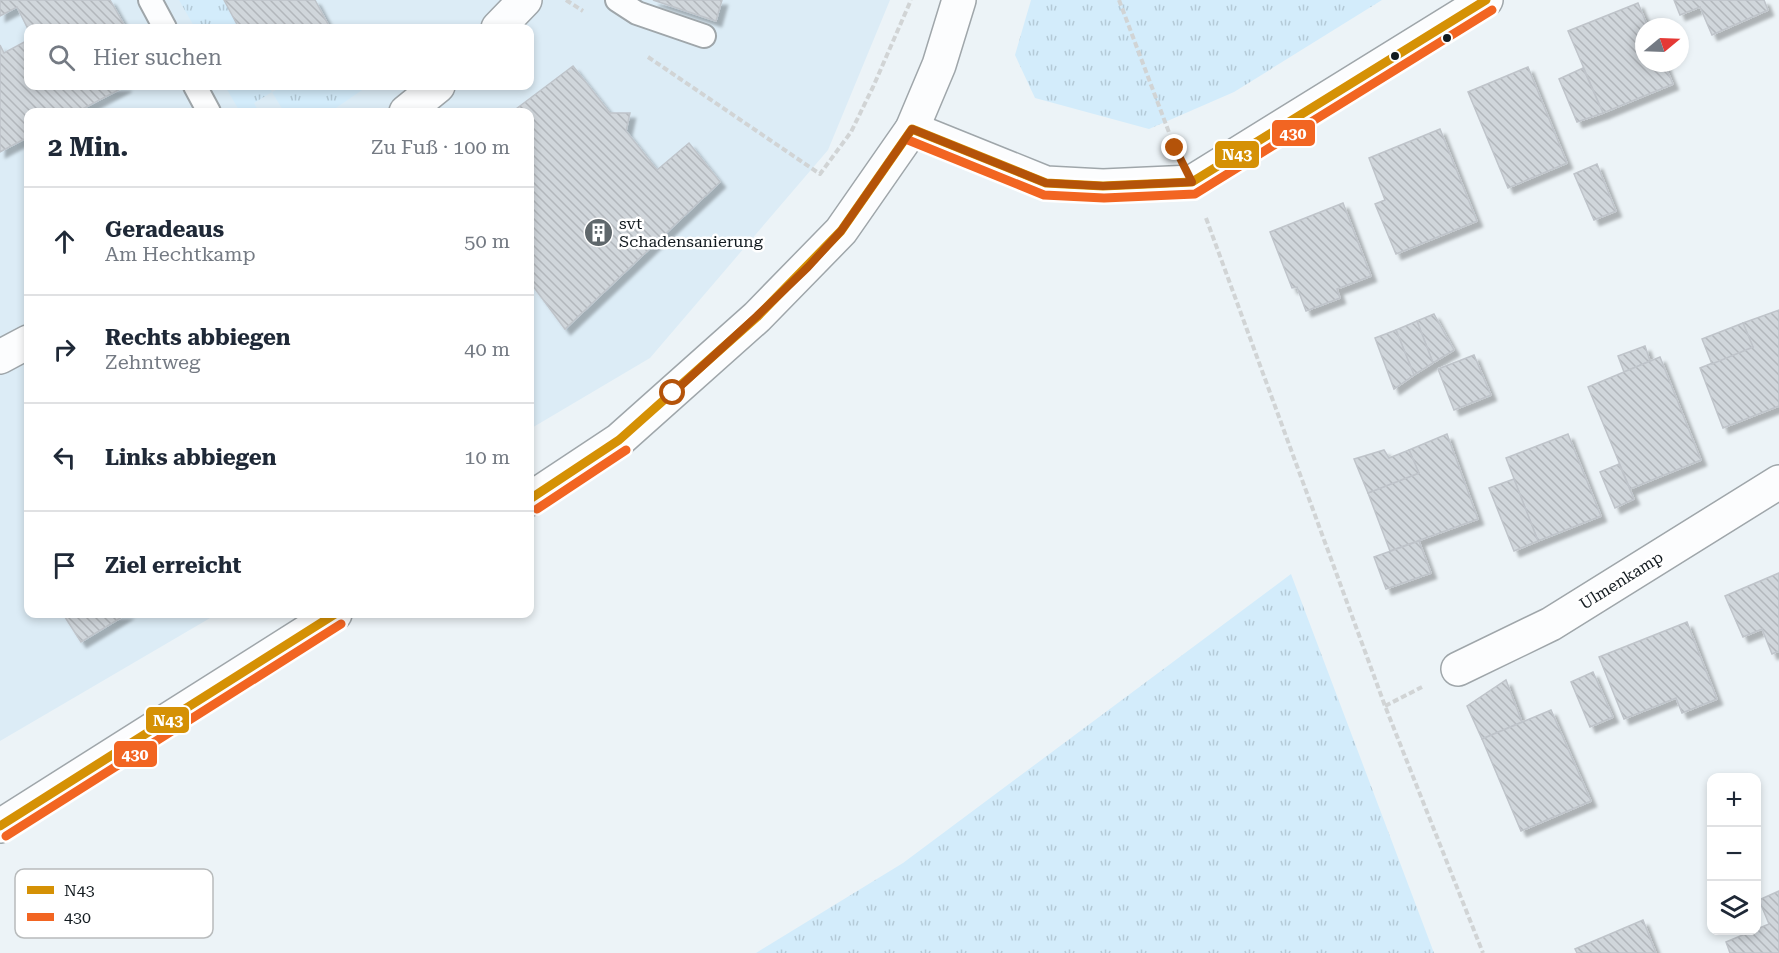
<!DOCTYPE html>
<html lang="de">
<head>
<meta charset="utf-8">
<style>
  body { margin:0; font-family:"Roboto Serif",serif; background:#f6f6f7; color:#1f2937 }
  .controls { position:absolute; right:18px; bottom:18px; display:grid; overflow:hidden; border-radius:12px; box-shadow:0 3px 9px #0003 }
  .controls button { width:54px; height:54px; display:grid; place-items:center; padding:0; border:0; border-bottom:2px solid #e0e1e3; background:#fff; color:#1f2937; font:30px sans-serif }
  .compass { position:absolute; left:1635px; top:18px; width:54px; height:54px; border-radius:50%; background:#fff; box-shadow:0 3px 9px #0003; rotate:71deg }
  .stop { position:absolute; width:18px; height:18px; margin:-14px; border:4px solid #b45309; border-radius:50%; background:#fff }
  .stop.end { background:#b45309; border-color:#fff; box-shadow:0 2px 6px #0008 }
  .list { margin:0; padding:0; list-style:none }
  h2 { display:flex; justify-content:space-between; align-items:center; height:78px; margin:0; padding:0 24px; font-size:26px }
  h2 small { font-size:20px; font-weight:400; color:#747a83 }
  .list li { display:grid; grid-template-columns:39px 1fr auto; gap:18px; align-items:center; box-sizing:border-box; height:108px; padding:0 24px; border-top:2px solid #e0e1e3 }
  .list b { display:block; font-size:22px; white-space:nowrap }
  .list p { margin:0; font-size:20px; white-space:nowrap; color:#747a83 }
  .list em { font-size:20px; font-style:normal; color:#747a83 }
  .icon { flex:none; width:33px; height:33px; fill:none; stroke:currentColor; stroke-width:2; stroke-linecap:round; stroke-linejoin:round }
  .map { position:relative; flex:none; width:1779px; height:953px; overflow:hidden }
  .search { position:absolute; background:#fff; box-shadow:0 3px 9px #0003; left:24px; top:24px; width:510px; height:66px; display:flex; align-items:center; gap:15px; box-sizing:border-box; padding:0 21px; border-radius:12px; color:#747a83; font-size:22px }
  .panel { position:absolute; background:#fff; box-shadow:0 3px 9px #0003; left:24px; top:108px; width:510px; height:510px; border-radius:12px }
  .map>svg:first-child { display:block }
</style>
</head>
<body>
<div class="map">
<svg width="1779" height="953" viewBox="0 0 1779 953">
  <defs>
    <pattern id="grass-tufts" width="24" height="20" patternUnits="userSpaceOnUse" patternTransform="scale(1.5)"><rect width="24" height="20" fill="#d3ecfb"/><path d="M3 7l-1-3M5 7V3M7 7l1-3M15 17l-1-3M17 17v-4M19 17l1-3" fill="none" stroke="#b4cad7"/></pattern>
    <pattern id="building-back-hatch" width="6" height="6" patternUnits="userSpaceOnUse" patternTransform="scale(1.5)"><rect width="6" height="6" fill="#d0d6db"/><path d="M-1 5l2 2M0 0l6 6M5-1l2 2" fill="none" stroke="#b2b7bc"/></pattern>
    <filter id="shadow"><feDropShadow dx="5.5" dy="5.5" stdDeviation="1.5" flood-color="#0004"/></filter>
  </defs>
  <rect width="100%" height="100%" fill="#ecf3f7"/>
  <path fill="#dcecf6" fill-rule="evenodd" d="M0 0H890L828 150 650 358 530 429V112H28V614H217L0 741ZM28 28H530V86H28Z"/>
  <g fill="url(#grass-tufts)">
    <polygon points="179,0 224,0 239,28 195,28"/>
    <polygon points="1031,0 1382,0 1234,92 1149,129 1035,98 1015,55"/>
    <polygon points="225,86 269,86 272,92 285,86 368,86 330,112 284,112 272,92 254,103 259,112 240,112"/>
    <polygon points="1291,574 1434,953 756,953 903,863"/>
  </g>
  <g fill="url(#building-back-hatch)" stroke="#bfc4ca" stroke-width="1.5" filter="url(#shadow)">
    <polygon points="0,0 110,0 126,28 28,29 17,7 0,16"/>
    <polygon points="224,0 315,0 330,28 239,28"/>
    <polygon points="653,0 722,0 716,21"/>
    <polygon points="1674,0 1764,0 1768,10 1712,35 1700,7 1680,15"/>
    <polygon points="1638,3 1648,27 1644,27 1644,63 1664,63 1673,84 1603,113 1568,31"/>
    <polygon points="28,40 28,86 126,86 82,109 83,112 28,112 28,137 0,152 0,45 4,53"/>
    <polygon points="573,66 610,113 630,113 626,131 657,170 689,143 720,182 565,329 530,282 530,112 512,112"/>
    <polygon points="1528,67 1567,163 1508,188 1468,92"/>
    <polygon points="1583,68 1603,113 1577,122 1559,79"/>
    <polygon points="1440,129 1477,221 1396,254 1375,204 1385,200 1369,158"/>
    <polygon points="1597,164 1616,211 1594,220 1574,174"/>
    <polygon points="1343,203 1371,276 1337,289 1340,298 1306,311 1297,287 1292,288 1270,232"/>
    <polygon points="1779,310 1779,406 1723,428 1700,368 1753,347 1743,323"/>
    <polygon points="1434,314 1454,350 1433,363 1417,321"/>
    <polygon points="1417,321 1433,363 1414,375 1396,330"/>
    <polygon points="1743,323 1753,347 1712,364 1702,339"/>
    <polygon points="1396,330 1414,375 1394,389 1375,338"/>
    <polygon points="1645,346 1650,361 1624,372 1618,356"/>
    <polygon points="1474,355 1491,395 1454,410 1438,369"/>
    <polygon points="1660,357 1701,460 1630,489 1588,387"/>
    <polygon points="1447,434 1478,519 1390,551 1368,493 1419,473 1409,450"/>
    <polygon points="1568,434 1601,516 1538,541 1506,458"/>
    <polygon points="1384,450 1389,458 1409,450 1419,473 1368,493 1354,459"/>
    <polygon points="1619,464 1634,499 1615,508 1600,472"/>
    <polygon points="1514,479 1538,541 1514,551 1489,488"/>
    <polygon points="1419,541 1431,573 1386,589 1374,557"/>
    <polygon points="1779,573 1779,651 1772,654 1762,629 1743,637 1725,596"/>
    <polygon points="63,614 127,614 81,642"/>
    <polygon points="1687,622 1717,699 1682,713 1676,698 1624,719 1599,657"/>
    <polygon points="1593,672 1613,717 1590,727 1571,682"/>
    <polygon points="1506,680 1522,722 1482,739 1467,706"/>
    <polygon points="1551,710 1591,801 1521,831 1482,739"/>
    <polygon points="1779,891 1779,953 1730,953 1726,942 1769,924 1759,900"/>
    <polygon points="1643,920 1656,953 1577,953 1575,949"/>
  </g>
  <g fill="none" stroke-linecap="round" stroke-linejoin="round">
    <defs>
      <g id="lane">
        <polyline points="150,0 165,28"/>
        <polyline points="617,0 637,13 704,36"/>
        <polyline points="195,86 209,112"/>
      </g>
      <g id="street">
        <polyline points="498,28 525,0"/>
        <polyline points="406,112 438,86"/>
        <polyline points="912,129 1046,183 1103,186 1192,182 1486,0"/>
        <polyline points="0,357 28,342"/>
        <polyline points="1458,669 1551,624 1779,482"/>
      </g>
      <g id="secondary">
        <polyline points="530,499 619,440 757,317 841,231 912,129 939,65 959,0"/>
        <polyline points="0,826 335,614"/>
      </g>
    </defs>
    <use href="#lane" stroke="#9fa6aa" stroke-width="26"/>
    <use href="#street" stroke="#9fa6aa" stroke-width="36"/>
    <use href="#secondary" stroke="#9fa6aa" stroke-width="36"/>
    <g stroke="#d1d4d5" stroke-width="4" stroke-dasharray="6 3" stroke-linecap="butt">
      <polyline points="566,0 583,11"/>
      <polyline points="1119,0 1173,143"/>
      <polyline points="648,57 820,174 851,132 873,87 911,0"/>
      <polyline points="1206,218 1385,706 1483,953"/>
      <polyline points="1385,706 1422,687"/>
    </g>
    <use href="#lane" stroke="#fcfdfe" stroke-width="22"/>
    <use href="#street" stroke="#fcfdfe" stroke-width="33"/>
    <use href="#secondary" stroke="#fcfdfe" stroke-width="33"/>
    <defs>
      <g id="bus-1">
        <polyline points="530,499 619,440 757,317 841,231 912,129 1046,183 1103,186 1192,182 1486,0"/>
        <polyline points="0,826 335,614"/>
      </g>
      <g id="bus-2">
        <polyline points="908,140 1044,195 1104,198 1195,194 1492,10"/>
        <polyline points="537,509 626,450"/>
        <polyline points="6,836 341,624"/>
      </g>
    </defs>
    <use href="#bus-1" stroke="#fff" stroke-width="14"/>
    <use href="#bus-2" stroke="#fff" stroke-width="14"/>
    <use href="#bus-1" stroke="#d59105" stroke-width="9"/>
    <use href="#bus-2" stroke="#f26522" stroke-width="9"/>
  </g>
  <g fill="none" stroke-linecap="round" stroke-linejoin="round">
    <polyline stroke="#b45309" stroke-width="8" points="673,393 757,316 808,267 841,231 912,129 1046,183 1103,186 1192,182 1175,148"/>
  </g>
  <defs>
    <symbol id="building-disc" viewBox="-11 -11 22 22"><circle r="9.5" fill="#5f676b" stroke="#fff"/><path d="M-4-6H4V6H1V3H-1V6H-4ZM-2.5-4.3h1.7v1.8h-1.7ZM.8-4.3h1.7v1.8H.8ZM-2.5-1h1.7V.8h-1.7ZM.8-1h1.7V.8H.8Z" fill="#fff"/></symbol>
  </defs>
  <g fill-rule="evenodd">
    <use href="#building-disc" x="582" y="216" width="33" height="33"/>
  </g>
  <g fill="#131b20" stroke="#fff" stroke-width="2">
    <circle cx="1447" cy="38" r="5"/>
    <circle cx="1395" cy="56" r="5"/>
  </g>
  <g text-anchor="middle" stroke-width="5" stroke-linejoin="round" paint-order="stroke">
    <g font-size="16" fill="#131b20" stroke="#fff" text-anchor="start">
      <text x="619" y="229">svt<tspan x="619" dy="18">Schadensanierung</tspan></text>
    </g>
    <g font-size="16" fill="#131b20" stroke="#fff">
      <text transform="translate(1621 580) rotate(-32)" y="6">Ulmenkamp</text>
    </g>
  </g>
  <rect x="15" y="869" width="198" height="69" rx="9" fill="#fff" stroke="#b8bbbc" stroke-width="1.5"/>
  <rect x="27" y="886" width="27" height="8" fill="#d59105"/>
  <rect x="27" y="913" width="27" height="8" fill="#f26522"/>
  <g font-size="16" fill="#131b20">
    <text x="64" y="896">N43</text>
    <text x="64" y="923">430</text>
  </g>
  <g stroke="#fff" stroke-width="2">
    <rect x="1271" y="119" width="45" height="28" rx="6" fill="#f26522"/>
    <rect x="1214" y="140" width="46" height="29" rx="6" fill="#d59105"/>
    <rect x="145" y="706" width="45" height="28" rx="6" fill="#d59105"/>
    <rect x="113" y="740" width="45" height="28" rx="6" fill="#f26522"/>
  </g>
  <g font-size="16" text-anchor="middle" font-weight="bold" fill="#fff">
    <text x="1293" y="139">430</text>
    <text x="1237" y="160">N43</text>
    <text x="168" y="726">N43</text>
    <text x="135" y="760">430</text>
  </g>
</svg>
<div class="controls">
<button>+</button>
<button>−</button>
<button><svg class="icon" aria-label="layers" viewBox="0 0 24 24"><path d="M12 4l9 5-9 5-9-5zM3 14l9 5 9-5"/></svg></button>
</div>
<svg class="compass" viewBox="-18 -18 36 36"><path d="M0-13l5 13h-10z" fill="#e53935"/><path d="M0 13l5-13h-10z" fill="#747a83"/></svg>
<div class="stop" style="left:673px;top:393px"></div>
<div class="stop end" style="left:1175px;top:148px"></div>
<div class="search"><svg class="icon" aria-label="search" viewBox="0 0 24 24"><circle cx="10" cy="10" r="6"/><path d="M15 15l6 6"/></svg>Hier suchen</div>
<section class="panel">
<h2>2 Min.<small>Zu Fuß · 100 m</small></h2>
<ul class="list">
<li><svg class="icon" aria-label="ahead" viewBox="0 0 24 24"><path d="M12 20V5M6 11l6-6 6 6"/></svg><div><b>Geradeaus</b><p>Am Hechtkamp</p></div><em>50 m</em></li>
<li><svg class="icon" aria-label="right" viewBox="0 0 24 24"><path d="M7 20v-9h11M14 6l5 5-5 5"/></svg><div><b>Rechts abbiegen</b><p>Zehntweg</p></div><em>40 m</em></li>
<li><svg class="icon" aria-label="left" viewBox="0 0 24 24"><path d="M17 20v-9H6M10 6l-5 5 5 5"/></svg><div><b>Links abbiegen</b></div><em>10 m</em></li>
<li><svg class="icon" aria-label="arrive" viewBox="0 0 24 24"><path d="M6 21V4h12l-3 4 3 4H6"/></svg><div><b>Ziel erreicht</b></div></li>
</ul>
</section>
</div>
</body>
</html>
